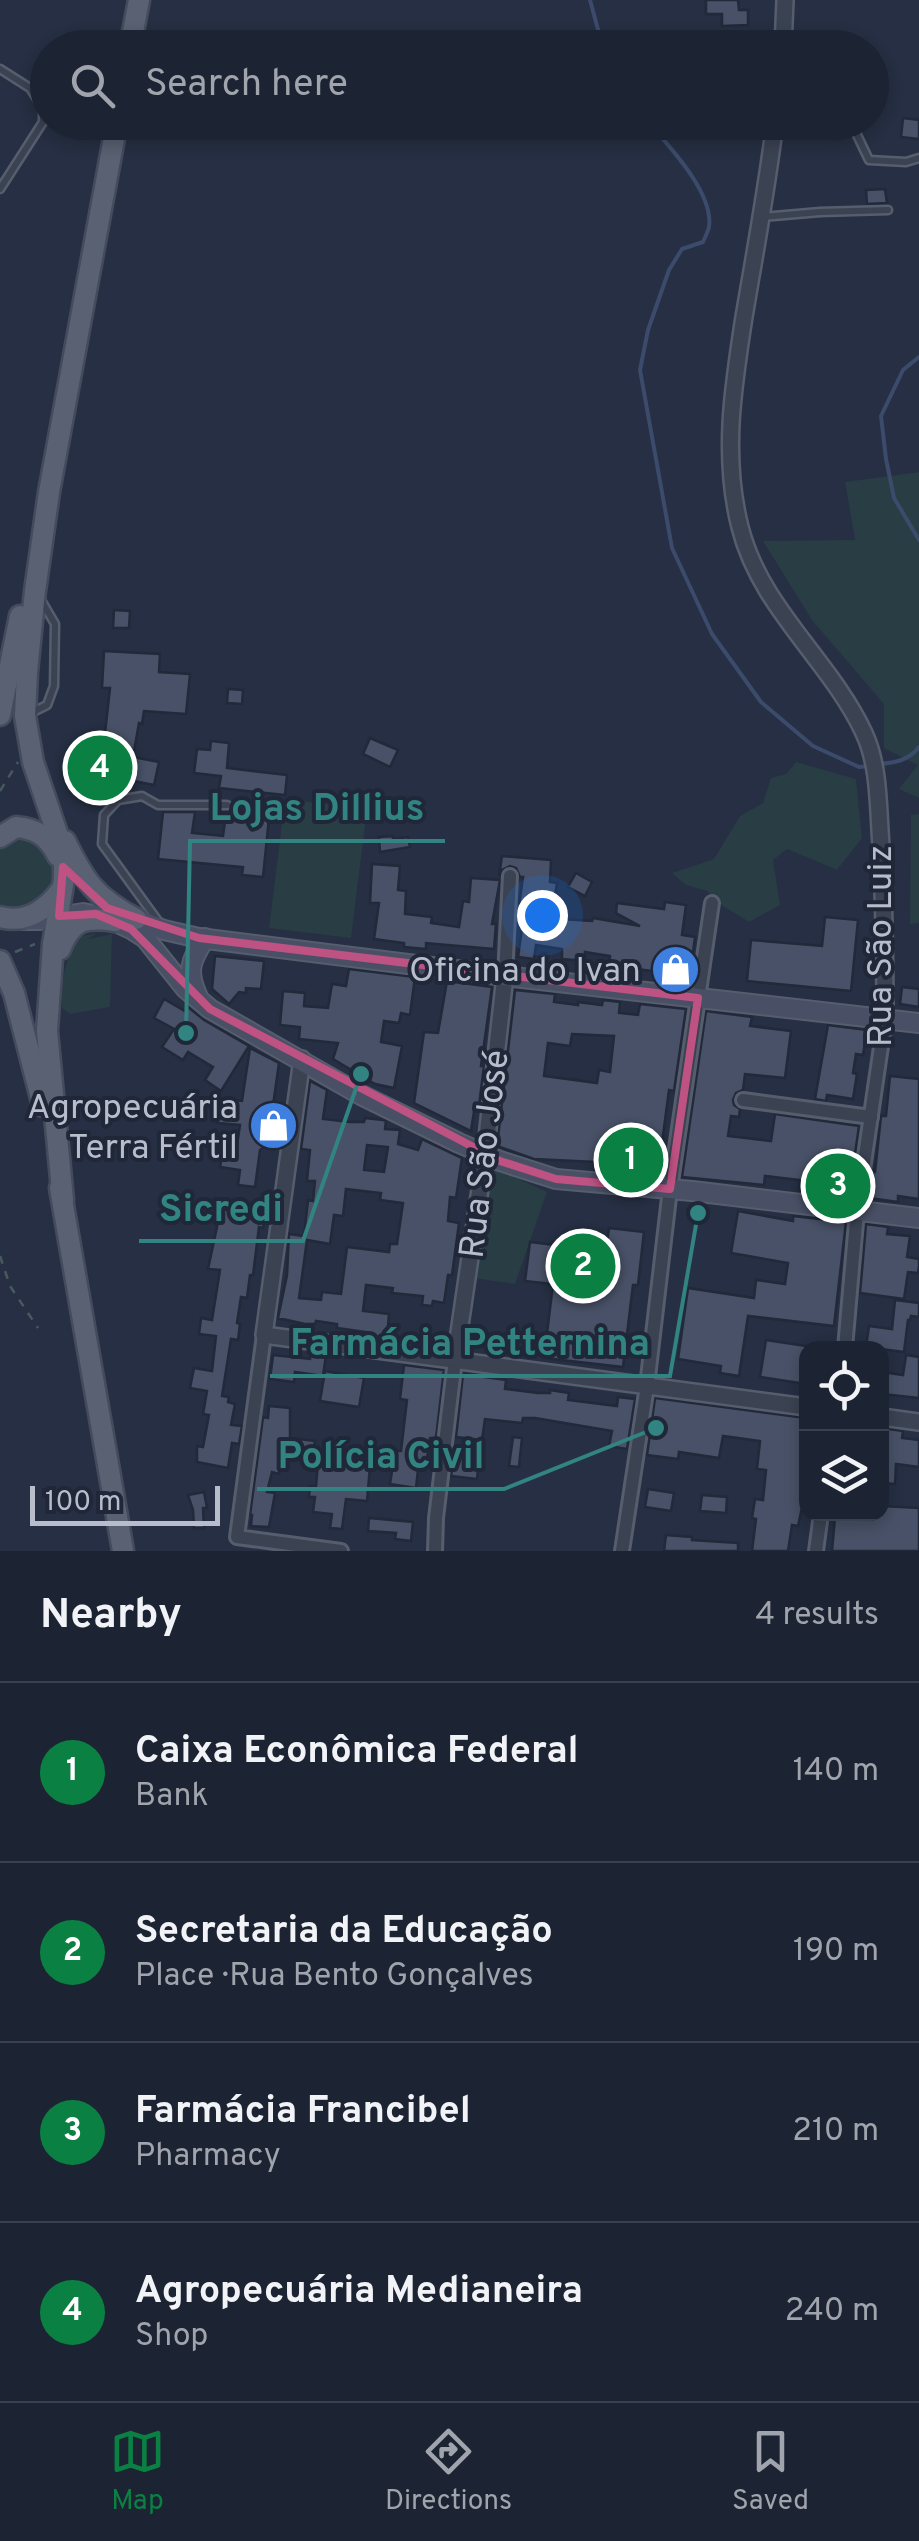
<!DOCTYPE html>
<html lang="en">
<head>
<meta charset="utf-8">
<style>
  body { margin:0; font-family:Overpass,sans-serif; background:#252b3a; color:#f1f3f6 }
  .controls { position:absolute; right:30px; bottom:30px; display:grid; overflow:hidden; border-radius:20px; box-shadow:0 5px 15px #0003 }
  .controls button { width:90px; height:90px; display:grid; place-items:center; padding:0; border:0; border-bottom:2px solid #3a404d; background:#1c2332; color:#f1f3f6; font:50px sans-serif }
  .scale { position:absolute; left:30px; bottom:25px; width:190px; box-sizing:border-box; padding-left:10px; border:5px solid #b8bdcc; border-top:0; font-size:28px; line-height:35px; white-space:nowrap; color:#b8bdcc; -webkit-text-stroke:8px #1f2738; paint-order:stroke }
  .you { position:absolute; left:542px; top:915px; width:35px; height:35px; margin:-25px; border:8px solid #fff; border-radius:50%; background:#1a73e8; box-shadow:0 0 0 15px #1a73e833 }
  .badge { display:grid; place-items:center; width:65px; height:65px; border-radius:50%; background:#0b8043; color:#fff; font-size:32px; font-weight:700 }
  .pin { position:absolute; translate:-50% -50%; border:5px solid #fff; box-shadow:0 2px 10px #0006 }
  .list { margin:0; padding:0; list-style:none }
  h2 { display:flex; justify-content:space-between; align-items:center; height:130px; margin:0; padding:0 40px; font-size:42px }
  h2 small { font-size:32px; font-weight:400; color:#a0a4ac }
  .list li { display:grid; grid-template-columns:65px 1fr auto; gap:30px; align-items:center; box-sizing:border-box; height:180px; padding:0 40px; border-top:2px solid #3a404d }
  .list b { display:block; font-size:38px; white-space:nowrap }
  .list p { margin:0; font-size:32px; white-space:nowrap; color:#a0a4ac }
  .list em { font-size:32px; font-style:normal; color:#a0a4ac }
  .icon { flex:none; width:55px; height:55px; fill:none; stroke:currentColor; stroke-width:2; stroke-linecap:round; stroke-linejoin:round }
  .map { position:relative; flex:none; width:919px; height:1551px; overflow:hidden }
  .search { position:absolute; background:#1c2332; box-shadow:0 5px 15px #0003; left:30px; right:30px; top:30px; height:110px; display:flex; align-items:center; gap:25px; box-sizing:border-box; padding:0 35px; border-radius:55px; color:#a0a4ac; font-size:38px }
  .sheet { height:850px; background:#1c2332 }
  nav { display:flex; justify-content:space-around; align-items:center; box-sizing:border-box; height:140px; border-top:2px solid #3a404d; background:#1c2332; font-size:28px; color:#a0a4ac }
  nav a { display:grid; justify-items:center; gap:5px }
  nav .on { color:#0b8043 }
  .map>svg:first-child { display:block }
</style>
</head>
<body>
<div class="map">
<svg width="919" height="1551" viewBox="0 0 919 1551">
  <rect width="100%" height="100%" fill="#262f43"/>
  <g fill="#283d44">
    <polygon points="919,472 919,798 899,789 918,765 884,748 884,704 812,620 763,541 855,540 845,482"/>
    <polygon points="796,762 856,779 862,838 837,870 787,849 773,860 780,905 749,922 723,906 707,891 686,885 672,873 714,859 740,816 763,803 771,778 786,774"/>
    <polygon points="285,799 367,809 351,938 269,928"/>
    <polygon points="919,814 919,923 910,924 911,815"/>
    <polygon points="28,836 53,858 56,875 51,892 24,911 0,908 0,839"/>
    <path d="M98 933 88 939 112 934 110 1007 70 1014 62 1008C62 977 63 962 81 936Z"/>
    <polygon points="492,1167 547,1192 515,1284 473,1278"/>
  </g>
  <g fill="none" stroke-linecap="round" stroke-linejoin="round">
    <g stroke="#3c4b6b" stroke-width="4">
      <polyline points="590,0 603,48"/>
      <path d="M648 122C669 146 714 193 709 227 708 232 705 237 703 242L682 249 669 270 648 330 640 370 672 548 712 634 761 702 813 746 859 767 870 766"/>
      <polyline points="919,357 903,370 881,416 886,459 894,498 919,540"/>
      <path d="M879 764C895 763 909 760 919 747"/>
    </g>
  </g>
  <g fill="#485167" stroke="#21293a" stroke-width="2.5" fill-rule="evenodd">
    <polygon points="706,0 738,0 739,10 748,10 748,25 722,26 722,14 706,14"/>
    <polygon points="903,118 919,120 919,139 901,137"/>
    <polygon points="885,189 887,203 867,204 866,190"/>
    <polygon points="114,610 130,611 129,628 113,628"/>
    <polygon points="104,651 160,654 159,672 190,674 186,714 144,711 142,724 139,723 133,757 159,762 154,785 118,778 114,795 91,790 99,750 103,751 110,688 102,688"/>
    <polygon points="228,689 243,690 242,704 227,703"/>
    <polygon points="370,738 398,750 390,767 363,754"/>
    <polygon points="211,741 229,743 227,768 287,775 285,795 219,788 221,776 194,773 197,749 210,750"/>
    <polygon points="163,812 195,812 192,833 223,836 226,814 269,818 263,877 242,875 243,867 158,859"/>
    <polygon points="393,836 393,839 408,837 410,847 380,852 379,837"/>
    <polygon points="502,856 551,860 550,882 557,883 553,909 562,910 561,919 592,921 593,918 640,926 616,913 617,903 664,909 665,902 686,905 682,935 695,937 690,976 636,969 635,974 608,971 610,956 585,952 585,961 562,959 562,949 536,945 534,959 518,957 525,907 519,906 523,877 520,877 516,868 510,866 502,870 499,876"/>
    <polygon points="372,864 400,866 398,890 406,891 405,914 432,917 431,923 459,927 463,901 469,902 471,878 500,880 492,924 496,924 494,949 426,943 426,949 404,947 404,943 374,939 379,903 370,903"/>
    <polygon points="576,873 592,882 585,896 568,887"/>
    <polygon points="825,917 858,920 851,991 747,981 751,940 822,946"/>
    <polygon points="215,956 264,961 261,989 246,988 246,993 239,992 229,1004 212,989"/>
    <polygon points="349,969 415,977 410,1015 401,1013 399,1023 384,1021 381,1042 402,1046 394,1088 375,1084 333,1059 338,1043 299,1039 300,1027 280,1025 283,991 305,993 304,1006 328,1008 332,984 346,986"/>
    <polygon points="447,981 492,987 481,1066 484,1066 479,1106 475,1105 471,1131 414,1103 424,1032 438,1033"/>
    <polygon points="902,987 919,989 919,1007 900,1004"/>
    <path d="M515 990 555 994 554 1002 578 1005V1002L602 1005 603 1000 620 1002 619 1013 638 1015 640 1004 686 1009 674 1091 669 1090 659 1166 597 1158 596 1162 534 1159 497 1146ZM572 1034 614 1036 610 1072 599 1070 597 1083 544 1076 548 1043 570 1046Z"/>
    <polygon points="164,999 185,1011 188,1007 204,1020 249,1046 221,1091 205,1080 213,1067 188,1052 183,1060 162,1047 174,1029 154,1018"/>
    <polygon points="706,1011 752,1017 750,1026 791,1031 785,1078 745,1074 743,1090 736,1093 733,1100 734,1105 740,1109 739,1117 731,1116 728,1136 771,1141 775,1114 859,1126 849,1196 799,1190 800,1180 765,1176 764,1185 682,1177"/>
    <polygon points="828,1025 867,1030 863,1055 856,1054 853,1073 857,1074 853,1099 827,1095 826,1101 815,1099"/>
    <polygon points="250,1048 279,1063 273,1106 282,1107 276,1138 260,1150 255,1187 238,1185 240,1170 220,1167 223,1150 236,1152 240,1125 217,1123 223,1099 242,1101"/>
    <polygon points="890,1076 919,1079 919,1199 898,1196 898,1202 869,1198 873,1172 875,1172 881,1116 886,1116"/>
    <path d="M310 1081 327 1090 323 1119 350 1122H364L365 1118 383 1120 386 1121 385 1129 400 1130 398 1144 418 1150 422 1139 462 1158 456 1198 450 1197 448 1221 459 1223 452 1275H448L444 1303 433 1301 432 1306 422 1305 423 1296 392 1293 393 1288 366 1285 363 1311 389 1314 387 1338 366 1336V1332L337 1328V1324L316 1321 315 1324H305L278 1318 287 1275 289 1234 304 1236 308 1200 313 1201 315 1181H307L310 1150 301 1149ZM367 1145 388 1147 384 1172 364 1170ZM346 1189 381 1193 380 1200 403 1203 397 1244H390L389 1252 347 1247 341 1294 322 1292 321 1300 299 1298 307 1240 330 1244 334 1215 343 1216Z"/>
    <polygon points="183,1204 265,1215 263,1228 259,1227 253,1275 250,1275 247,1298 241,1297 237,1323 240,1324 238,1340 231,1339 222,1396 229,1397 228,1402 235,1404 231,1425 242,1426 239,1444 232,1443 228,1468 197,1462 197,1446 203,1447 209,1415 203,1414 207,1391 190,1388 194,1368 212,1371 216,1336 199,1334 201,1318 212,1320 220,1270 208,1269 218,1222 181,1217"/>
    <polygon points="738,1211 793,1221 793,1216 846,1222 834,1326 748,1316 739,1376 720,1373 721,1366 678,1359 688,1288 754,1298 756,1280 785,1284 788,1263 731,1253"/>
    <polygon points="866,1224 888,1227 887,1234 910,1236 907,1257 919,1259 919,1266 918,1273 908,1272 904,1299 860,1293"/>
    <polygon points="609,1228 644,1232 638,1285 633,1285 623,1367 544,1358 553,1284 525,1281 530,1242 606,1251"/>
    <polygon points="895,1300 919,1303 919,1317 911,1316 910,1320 908,1320 904,1352 866,1347 869,1326 892,1329"/>
    <polygon points="766,1340 806,1346 806,1384 760,1377"/>
    <polygon points="311,1353 326,1355 323,1376 295,1372 294,1382 270,1379 273,1355 310,1359"/>
    <polygon points="906,1355 919,1357 919,1398 882,1394 882,1372 903,1375"/>
    <polygon points="404,1365 444,1370 436,1438 430,1438 425,1471 418,1470 416,1488 390,1484 395,1451 401,1451 407,1400 400,1399"/>
    <polygon points="325,1371 364,1378 359,1407 320,1401"/>
    <polygon points="463,1374 506,1380 505,1389 538,1393 550,1393 550,1390 569,1393 568,1400 617,1406 618,1397 635,1399 627,1449 609,1446 612,1431 535,1418 523,1418 522,1423 485,1419 482,1440 456,1437"/>
    <polygon points="655,1398 806,1418 806,1464 803,1503 798,1526 792,1525 788,1551 752,1551 756,1519 752,1518 755,1499 763,1500 766,1470 757,1469 760,1441 723,1436 719,1458 679,1452 678,1459 647,1455"/>
    <polygon points="269,1406 290,1408 290,1438 315,1441 313,1454 281,1451 279,1474 272,1472 267,1492 275,1493 269,1527 251,1526 252,1515 250,1515 263,1417 268,1418"/>
    <polygon points="882,1428 903,1431 902,1438 919,1440 919,1467 896,1464 895,1484 882,1483"/>
    <polygon points="513,1437 522,1438 519,1467 509,1466"/>
    <polygon points="454,1456 479,1459 477,1479 451,1476"/>
    <polygon points="318,1464 370,1466 367,1501 346,1499 342,1529 330,1528 332,1514 313,1512 315,1497 309,1497 310,1486 316,1486"/>
    <polygon points="648,1489 674,1493 671,1511 645,1507"/>
    <polygon points="204,1492 207,1508 203,1508 204,1528 194,1528 193,1510 188,1495"/>
    <polygon points="702,1495 727,1497 726,1513 700,1511"/>
    <polygon points="882,1506 919,1508 919,1551 832,1551 835,1517 867,1520 868,1514 882,1514"/>
    <polygon points="369,1518 413,1522 411,1541 395,1539 396,1533 368,1531"/>
    <polygon points="666,1535 692,1537 692,1540 738,1543 738,1551 664,1551"/>
  </g>
  <g fill="none" stroke-linecap="round" stroke-linejoin="round">
    <defs>
      <g id="service">
        <polyline points="0,69 30,88 43,108 43,122 0,189"/>
        <polyline points="856,122 857,135 869,160 906,162 919,158"/>
        <polyline points="762,217 820,212 888,210"/>
        <polyline points="31,713 47,705 54,686 55,624 41,600"/>
        <polyline points="158,921 102,844 104,815 118,800 142,796 158,805 227,805"/>
      </g>
      <g id="minor">
        <polyline points="505,976 510,876"/>
        <polyline points="743,1100 871,1117"/>
        <polyline points="264,1335 237,1537 341,1551"/>
        <polyline points="845,1348 857,1211 885,1019"/>
        <polyline points="435,1551 436,1518 455,1360"/>
        <polyline points="622,1551 647,1386 670,1189 712,903"/>
        <polyline points="816,1551 821,1514"/>
      </g>
      <g id="tertiary">
        <polyline points="783,48 785,0"/>
        <path d="M775 122C767 188 755 252 744 317 733 387 722 456 740 527 760 608 830 660 864 733 878 763 878 798 880 830 884 893 885 956 885 1019"/>
        <polyline points="302,1059 264,1335 806,1407"/>
        <polyline points="455,1360 485,1155 505,976"/>
        <polyline points="882,1417 919,1422"/>
      </g>
      <g id="secondary">
        <polyline points="123,914 164,930 199,938 505,976 919,1023"/>
        <polyline points="20,920 40,920 83,913 107,918 131,929 145,938 185,988 210,1009 361,1095 459,1143 500,1161 556,1179 692,1191 919,1218"/>
        <path d="M198 997C186 971 190 962 205 938"/>
      </g>
      <g id="primary">
        <polyline points="130,48 139,0"/>
        <polyline points="0,715 20,616"/>
        <path d="M0 837 16 827C38 829 48 837 58 856"/>
        <path d="M65 841C85 882 95 897 136 919"/>
        <path d="M0 917C25 924 46 910 61 890"/>
        <path d="M60 949C72 919 84 917 115 921"/>
        <polyline points="0,961 14,993 43,1106"/>
        <polyline points="60,1188 123,1551"/>
        <polyline points="63,1200 47,1031 53,944 64,879 64,854 33,762 25,716 27,672 35,591 49,492 117,122"/>
      </g>
    </defs>
    <use href="#service" stroke="#565d6d" stroke-width="11"/>
    <use href="#minor" stroke="#565d6d" stroke-width="18"/>
    <use href="#tertiary" stroke="#565d6d" stroke-width="20"/>
    <use href="#secondary" stroke="#565d6d" stroke-width="22"/>
    <use href="#primary" stroke="#444b5c" stroke-width="25"/>
    <g stroke="#475a60" stroke-width="2.5" stroke-dasharray="8 8" stroke-linecap="butt">
      <polyline points="0,791 18,762"/>
      <polyline points="15,952 35,944"/>
      <polyline points="0,1256 10,1286 38,1328"/>
    </g>
    <use href="#service" stroke="#3b4252" stroke-width="6"/>
    <use href="#minor" stroke="#3b4252" stroke-width="12"/>
    <use href="#tertiary" stroke="#3b4252" stroke-width="15"/>
    <use href="#secondary" stroke="#495065" stroke-width="18"/>
    <use href="#primary" stroke="#596172" stroke-width="20"/>
  </g>
  <path fill="none" stroke="#be5283" stroke-width="8" stroke-linejoin="round" d="M63 867 107 908 199 938 698 998 670 1189 556 1179 500 1161 210 1009 131 929 96 914 59 916Z"/>
  <defs>
    <symbol id="shop-disc" viewBox="-11 -11 22 22"><circle r="9.5" fill="#3f7fe0" stroke="#1f2738"/><path d="M-5-2.5h2.3a2.7 3.5 0 0 1 5.4 0H5L5.5 6h-11ZM-1.5-2.5h3a1.5 2.3 0 0 0-3 0Z" fill="#fff"/></symbol>
  </defs>
  <g fill-rule="evenodd">
    <use href="#shop-disc" x="648" y="942" width="55" height="55"/>
    <use href="#shop-disc" x="246" y="1098" width="55" height="55"/>
  </g>
  <g text-anchor="middle" stroke-width="8" stroke-linejoin="round" paint-order="stroke">
    <g font-size="35" fill="#b8bdcc" stroke="#1f2738">
      <text transform="translate(879 946) rotate(-90)" y="12">Rua São Luiz</text>
      <text transform="translate(483 1154) rotate(-83)" y="12">Rua São José</text>
    </g>
    <g font-size="35" fill="#b8bdcc" stroke="#1f2738" text-anchor="end">
      <text x="641" y="981">Oficina do Ivan</text>
      <text x="238" y="1118">Agropecuária<tspan x="238" dy="40">Terra Fértil</tspan></text>
    </g>
  </g>
  <path fill="none" stroke="#318481" stroke-width="4" d="M186 1033L190 841H445M361 1074L303 1241H139M698 1213L670 1376H270M656 1428L504 1489H257"/>
  <g fill="#318481" stroke="#1f2738" stroke-width="4">
    <circle cx="186" cy="1033" r="10"/>
    <circle cx="361" cy="1074" r="10"/>
    <circle cx="698" cy="1213" r="10"/>
    <circle cx="656" cy="1428" r="10"/>
  </g>
  <g font-size="38" text-anchor="middle" font-weight="bold" fill="#318481" stroke="#1f2738" stroke-width="8" stroke-linejoin="round" paint-order="stroke">
    <text x="317" y="820">Lojas Dillius</text>
    <text x="221" y="1221">Sicredi</text>
    <text x="470" y="1355">Farmácia Petternina</text>
    <text x="381" y="1468">Polícia Civil</text>
  </g>
</svg>
<div class="controls">
<button><svg class="icon" aria-label="locate" viewBox="0 0 24 24"><circle cx="12" cy="12" r="6"/><path d="M12 2v4M12 18v4M2 12h4M18 12h4"/></svg></button>
<button><svg class="icon" aria-label="layers" viewBox="0 0 24 24"><path d="M12 4l9 5-9 5-9-5zM3 14l9 5 9-5"/></svg></button>
</div>
<div class="scale">100 m</div>
<div class="you"></div>
<div class="pin badge" style="left:631px;top:1160px">1</div>
<div class="pin badge" style="left:583px;top:1266px">2</div>
<div class="pin badge" style="left:838px;top:1186px">3</div>
<div class="pin badge" style="left:100px;top:768px">4</div>
<div class="search"><svg class="icon" aria-label="search" viewBox="0 0 24 24"><circle cx="10" cy="10" r="6"/><path d="M15 15l6 6"/></svg>Search here</div>
</div>
<section class="sheet">
<h2>Nearby<small>4 results</small></h2>
<ul class="list">
<li><span class="badge">1</span><div><b>Caixa Econômica Federal</b><p>Bank</p></div><em>140 m</em></li>
<li><span class="badge">2</span><div><b>Secretaria da Educação</b><p>Place · Rua Bento Gonçalves</p></div><em>190 m</em></li>
<li><span class="badge">3</span><div><b>Farmácia Francibel</b><p>Pharmacy</p></div><em>210 m</em></li>
<li><span class="badge">4</span><div><b>Agropecuária Medianeira</b><p>Shop</p></div><em>240 m</em></li>
</ul>
</section>
<nav>
<a class="on"><svg class="icon" aria-label="map" viewBox="0 0 24 24"><path d="M3 6l6-2 6 2 6-2v14l-6 2-6-2-6 2zM9 4v14M15 6v14"/></svg>Map</a>
<a><svg class="icon" aria-label="directions" viewBox="0 0 24 24"><path d="M12 3l9 9-9 9-9-9zM9 14v-3h6M13 9l2 2-2 2"/></svg>Directions</a>
<a><svg class="icon" aria-label="saved" viewBox="0 0 24 24"><path d="M7 4h10v16l-5-4-5 4z"/></svg>Saved</a>
</nav>
</body>
</html>
